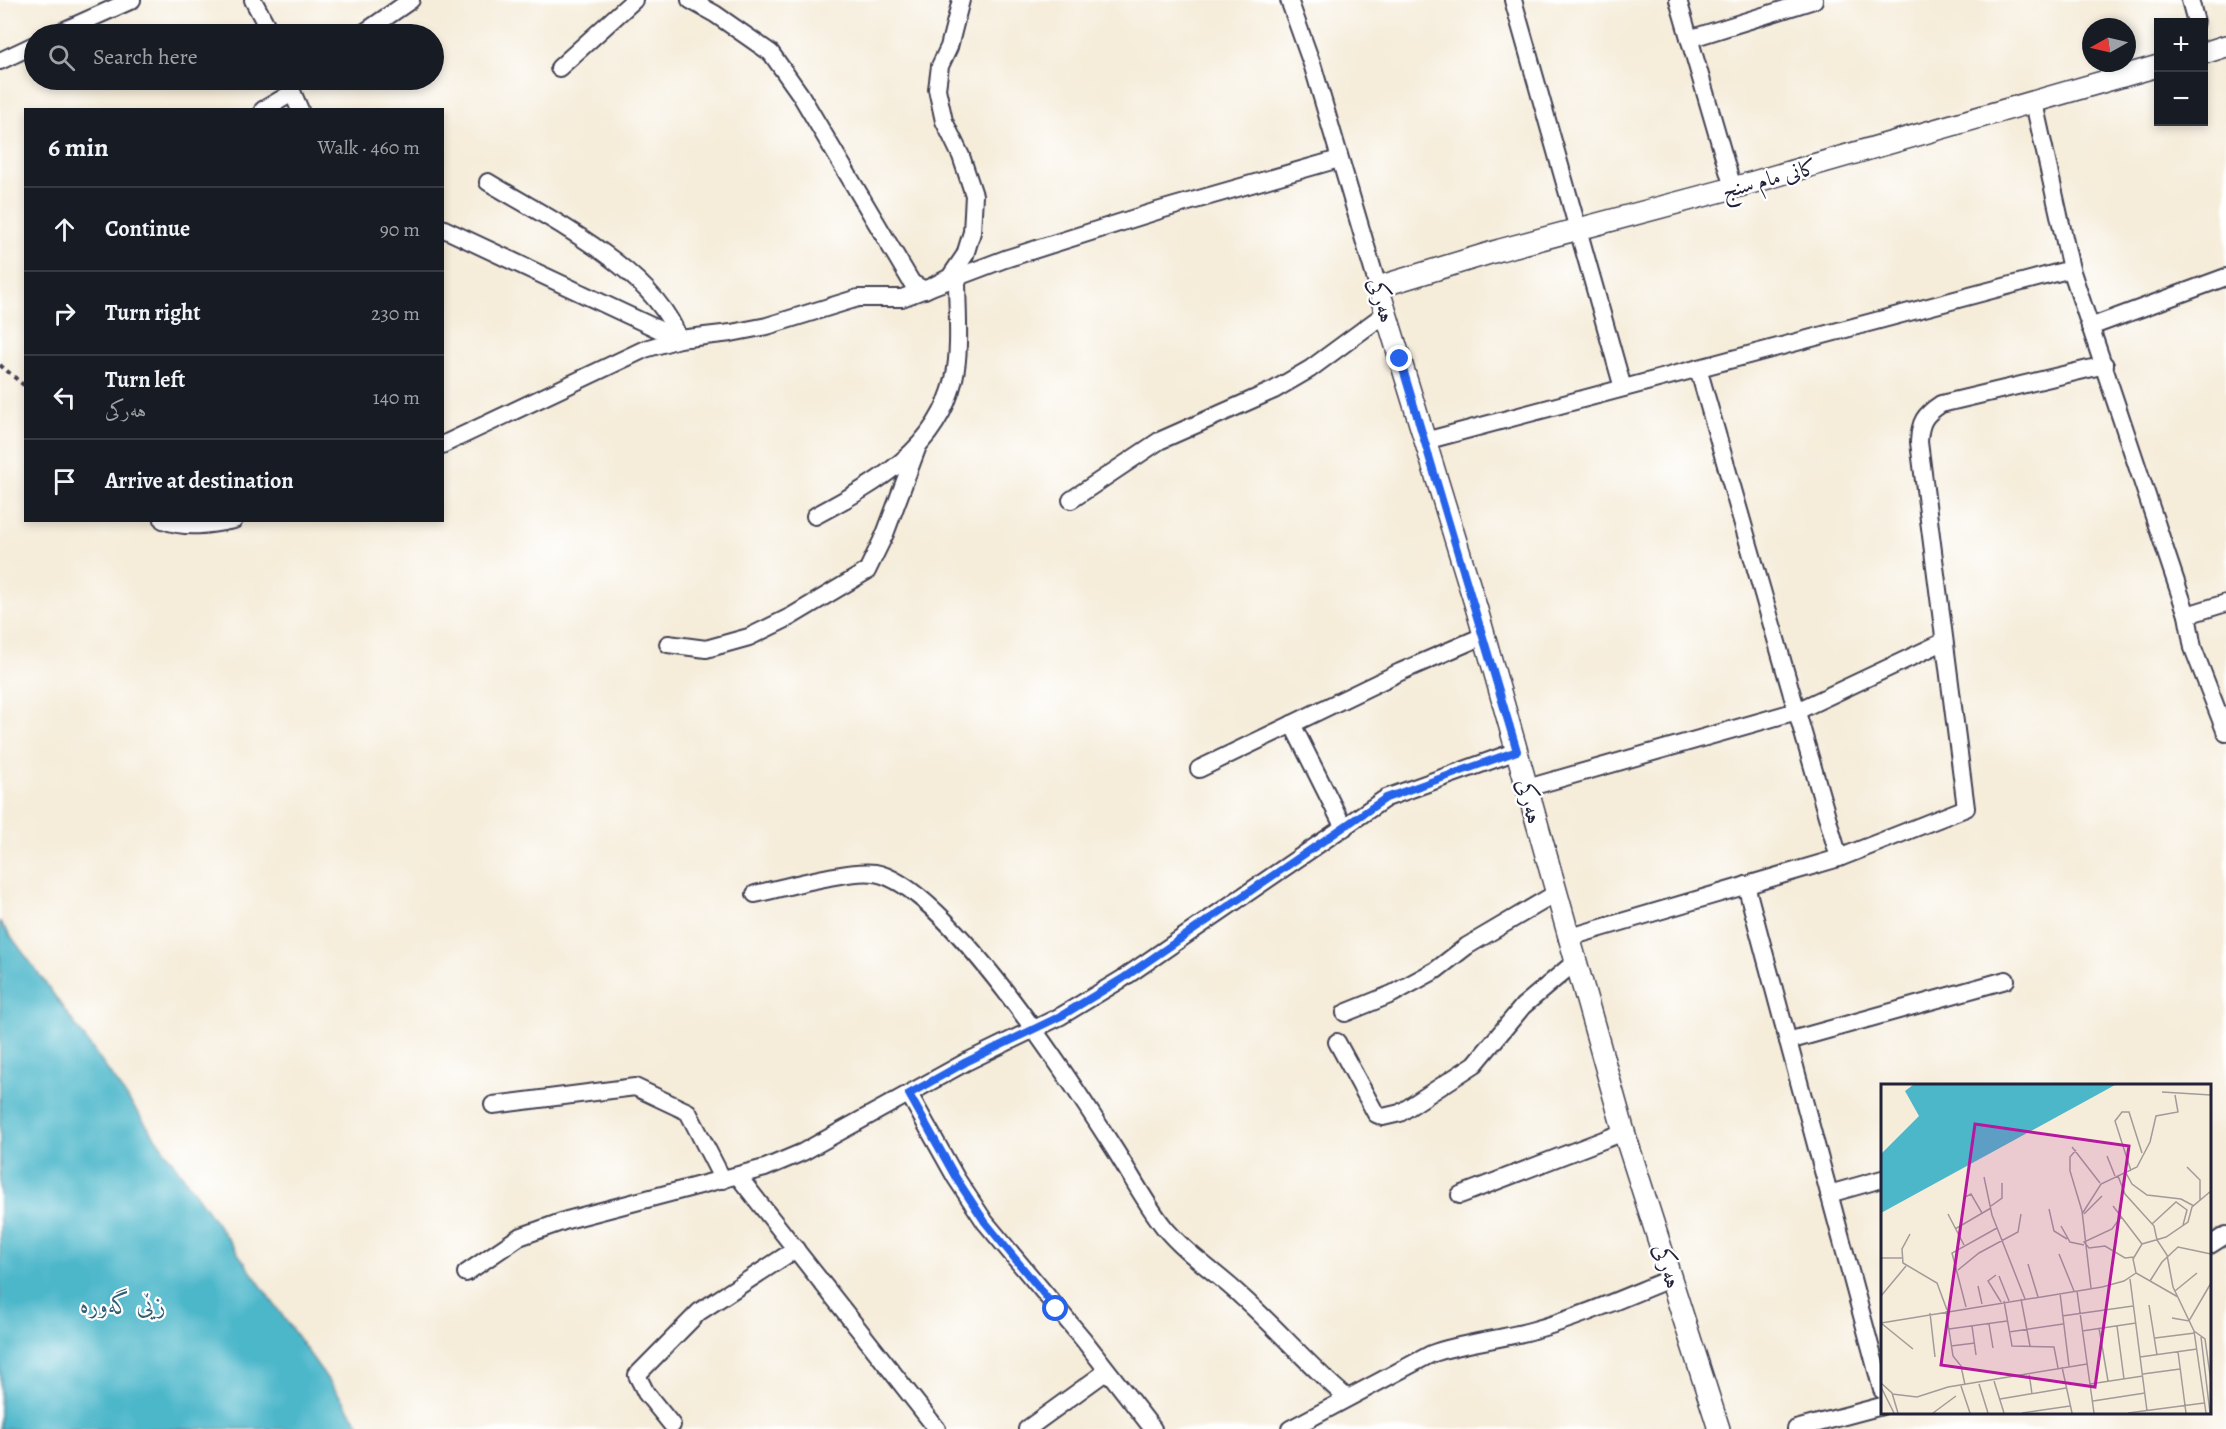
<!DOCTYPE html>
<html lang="en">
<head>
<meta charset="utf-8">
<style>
  body { margin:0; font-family:Alegreya,Amiri,serif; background:#20242c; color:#f1f3f6 }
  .controls { position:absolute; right:18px; top:18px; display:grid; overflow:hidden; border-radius:0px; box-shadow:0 3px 9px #0003 }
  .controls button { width:54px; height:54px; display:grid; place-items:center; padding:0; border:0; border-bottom:2px solid #363941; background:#171b24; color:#f1f3f6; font:30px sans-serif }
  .compass { position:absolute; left:2082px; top:18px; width:54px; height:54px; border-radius:50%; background:#171b24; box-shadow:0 3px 9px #0003; rotate:262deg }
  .stop { position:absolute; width:18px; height:18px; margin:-14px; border:4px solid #2563eb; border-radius:50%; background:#fff }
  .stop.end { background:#2563eb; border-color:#fff; box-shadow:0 2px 6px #0008 }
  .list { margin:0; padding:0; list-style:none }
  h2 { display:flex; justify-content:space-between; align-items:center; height:78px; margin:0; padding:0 24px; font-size:26px }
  h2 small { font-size:20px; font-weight:400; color:#9ea1a6 }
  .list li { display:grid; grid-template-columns:39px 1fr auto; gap:18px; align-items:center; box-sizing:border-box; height:84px; padding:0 24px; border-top:2px solid #363941 }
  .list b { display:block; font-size:22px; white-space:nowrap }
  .list p { margin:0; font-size:20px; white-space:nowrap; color:#9ea1a6 }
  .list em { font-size:20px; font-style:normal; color:#9ea1a6 }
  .icon { flex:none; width:33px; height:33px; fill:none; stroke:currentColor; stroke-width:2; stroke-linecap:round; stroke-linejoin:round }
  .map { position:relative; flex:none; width:2226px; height:1429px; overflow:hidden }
  .search { position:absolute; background:#171b24; box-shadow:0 3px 9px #0003; left:24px; top:24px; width:420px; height:66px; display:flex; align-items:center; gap:15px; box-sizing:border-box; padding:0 21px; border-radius:33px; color:#9ea1a6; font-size:22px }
  .panel { position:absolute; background:#171b24; box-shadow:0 3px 9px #0003; left:24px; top:108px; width:420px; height:414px; border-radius:0px }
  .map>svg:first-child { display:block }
</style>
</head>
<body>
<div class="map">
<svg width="2226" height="1429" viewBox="0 0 2226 1429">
  <rect width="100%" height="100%" fill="#fff"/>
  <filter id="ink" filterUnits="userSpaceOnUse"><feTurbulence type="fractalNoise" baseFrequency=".0167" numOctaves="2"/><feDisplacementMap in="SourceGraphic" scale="12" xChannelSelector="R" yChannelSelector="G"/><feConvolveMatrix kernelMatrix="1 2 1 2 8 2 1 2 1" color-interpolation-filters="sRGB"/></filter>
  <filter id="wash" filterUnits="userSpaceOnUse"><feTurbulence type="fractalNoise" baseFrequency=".008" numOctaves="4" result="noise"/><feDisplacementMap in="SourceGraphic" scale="24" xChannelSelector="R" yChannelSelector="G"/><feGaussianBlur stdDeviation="1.35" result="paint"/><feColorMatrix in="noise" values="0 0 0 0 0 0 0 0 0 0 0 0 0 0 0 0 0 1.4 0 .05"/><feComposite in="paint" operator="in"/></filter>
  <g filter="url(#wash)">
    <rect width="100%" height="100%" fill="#f5ecd9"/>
    <polygon fill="#4db7ca" stroke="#386c82" stroke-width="1.5" points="0,922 39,974 363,1429 0,1429"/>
  </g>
  <g filter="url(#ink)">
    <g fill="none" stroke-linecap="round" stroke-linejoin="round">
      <defs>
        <g id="minor">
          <polyline points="253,0 271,34"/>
          <polyline points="690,0 715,14 771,53 800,94 912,283 925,290 950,277 965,255 972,232 974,195 961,156 944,121 937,89 940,66 949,47 961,0"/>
          <polyline points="1289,0 1313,67 1378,287"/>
          <polyline points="1513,0 1623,388"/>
          <polyline points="1678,0 1733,188"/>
          <polyline points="2190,0 2196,22"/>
          <polyline points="56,34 132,0"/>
          <polyline points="362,34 411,0"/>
          <polyline points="1689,39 1814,0"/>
          <polyline points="0,61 34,45"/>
          <polyline points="559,68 634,0"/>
          <polyline points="287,80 300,110"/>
          <polyline points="2034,103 2071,269 2187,615 2193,648 2226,733"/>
          <polyline points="263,110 292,93"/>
          <path d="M488 182C549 219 655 270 679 339"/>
          <polyline points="442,228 679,339"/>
          <polyline points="2090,327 2226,277"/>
          <polyline points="1698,368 1839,858"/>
          <polyline points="1425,441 2071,269"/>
          <polyline points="442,445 645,349 679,339 731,333 767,326 858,298 902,298 1005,259 1157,211 1339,159"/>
          <polyline points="1071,500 1159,441 1274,390 1310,369 1386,313"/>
          <path d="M815 516C874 484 937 451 954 379 961 350 957 309 957 278"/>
          <path d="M163 520C186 529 210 525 234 520"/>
          <polyline points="2187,615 2226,603"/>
          <polyline points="668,644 706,649 749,637 790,617 867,571 885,534 918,446"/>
          <polyline points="1292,724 1344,828"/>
          <polyline points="1199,769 1400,672 1483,636"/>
          <polyline points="1527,788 1797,711 1943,642"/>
          <polyline points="1746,885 1882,1390"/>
          <path d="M755 894C783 888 849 869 875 873 945 885 1074 1086 1113 1147 1130 1173 1145 1203 1164 1227 1186 1254 1217 1273 1242 1297 1278 1329 1309 1366 1346 1397"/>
          <path d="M1567 938 1839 858 1966 808 1919 442C1920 422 1924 415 1941 404L2105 365"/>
          <polyline points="1345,1013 1392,994 1436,970 1467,946 1555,894"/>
          <polyline points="1788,1041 2006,980"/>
          <polyline points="1337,1042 1376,1114 1383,1117 1400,1113 1475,1064 1523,1006 1575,962"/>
          <polyline points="909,1094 956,1178 985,1222 1083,1339 1153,1429"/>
          <polyline points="493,1105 635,1087 688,1112 723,1180"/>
          <polyline points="738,1176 937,1429"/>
          <polyline points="1829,1194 1882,1179"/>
          <polyline points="1460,1195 1624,1132"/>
          <polyline points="2210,1245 2226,1235"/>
          <polyline points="466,1273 519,1237 567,1220 765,1168 803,1152 966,1062 1061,1016 1122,979 1386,798 1517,751"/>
          <polyline points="672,1425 646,1393 637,1375 699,1312 796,1249"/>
          <polyline points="1027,1429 1107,1371"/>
          <path d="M1290 1429 1431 1354C1463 1342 1500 1340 1534 1330 1581 1317 1627 1296 1672 1278"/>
          <polyline points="1796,1429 1882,1406"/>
        </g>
        <g id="tertiary">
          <polyline points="2204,53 2226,46"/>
          <polyline points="1719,1429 1624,1132 1477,610 1378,287 1500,250 1733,188 2158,66"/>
        </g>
      </defs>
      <use href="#minor" stroke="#424053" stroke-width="20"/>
      <use href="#tertiary" stroke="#424053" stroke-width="24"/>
      <polyline stroke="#424053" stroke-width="4" stroke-dasharray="4.5 4.5" stroke-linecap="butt" points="0,365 26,387"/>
      <use href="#minor" stroke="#fff" stroke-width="16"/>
      <use href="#tertiary" stroke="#fff" stroke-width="21"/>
    </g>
  </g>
  <g fill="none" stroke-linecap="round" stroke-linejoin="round" filter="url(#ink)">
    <polyline stroke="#2563eb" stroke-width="8" points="1056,1309 985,1222 956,1178 909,1094 966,1062 1061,1016 1122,979 1386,798 1517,751 1400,359"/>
  </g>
  <g text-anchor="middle" stroke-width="4.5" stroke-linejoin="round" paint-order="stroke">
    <g font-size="22" fill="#22223b" stroke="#fff">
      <text transform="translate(1769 178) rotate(-15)" y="8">کانی مام سنج</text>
      <text transform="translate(1382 300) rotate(73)" y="8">هەرکی</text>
      <text transform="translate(1530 801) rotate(75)" y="8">هەرکی</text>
      <text transform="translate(1668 1266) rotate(72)" y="8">هەرکی</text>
    </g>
    <g font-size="24" font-style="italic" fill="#335e74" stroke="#fff">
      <text x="123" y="1313">زێی گەورە</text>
    </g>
  </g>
  <g transform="translate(1881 1084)">
    <rect width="330" height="330" fill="#f5ecd9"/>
    <path d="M32 1H234L0 129V70L38 32 24 7Z" fill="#4db7ca"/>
    <path fill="none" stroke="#a19b9a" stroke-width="1.5" d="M281 8 330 11M191 63 219 99M195 66 189 73V87L201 127 210 204M226 72 234 92M306 83 319 96V116M250 87 234 37 241 28H248L261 69M245 89 251 100 266 111 300 115 313 122M237 92 244 110 273 142 276 156 286 171 292 203 313 247 325 329M103 93 111 131 144 215M84 113 90 110 101 129M110 122 121 114V99M232 122 261 160M168 125 173 147 186 155M67 130 83 161M201 130 220 100 256 83 269 58 275 32 297 28 294 11M203 130 221 112M240 133 231 145 203 158 208 164 224 162 244 174 253 173M271 140 295 118 306 126 302 141M180 142 189 158 203 161M74 145 110 124M29 150 21 165 22 179 56 199 66 226M178 170 193 207M0 174H21M147 180 157 213M77 186 98 169 137 148 140 130M115 191 107 197 120 218M118 192 128 217M249 195 266 327M269 197 281 178 297 163 330 170M97 202 101 220M196 207 213 329M294 207 316 189M179 209 188 282M0 212 25 182M297 213 255 189 252 175 261 160 285 153 307 138 311 123 330 107M140 215 149 262M123 217 131 262 173 263 177 284M268 221 276 271M85 223 71 169 116 144M65 227 72 272 80 282 84 301M49 229 54 273M181 232 252 222M291 234 308 237 330 199M0 239 221 203 243 197 255 189M0 239 32 265M108 240 112 264M91 242 95 271M236 242 243 295M218 244 227 297M68 245 126 237M201 247 255 239M313 247 324 255 330 298M128 248 182 240M320 253 329 329M274 254 314 249M70 262 94 259M297 268 305 329M259 273 316 265M181 283 191 329M148 289 151 310M262 290 299 285M113 297 123 329M0 299 11 309 17 329M98 300 107 329M209 300 262 292M80 302 89 329M0 303 13 329M11 310 36 313 67 303 206 280M119 315 185 304M212 317 264 309M52 329 75 312M141 329 189 322M247 329 323 319"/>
    <path fill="#b5179e" fill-opacity="0.15" stroke="#b5179e" stroke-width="3" d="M94 40 248 62 214 303 60 281Z"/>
    <rect width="330" height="330" fill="none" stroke="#22223b" stroke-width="3"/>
  </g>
</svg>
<div class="controls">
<button>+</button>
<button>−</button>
</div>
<svg class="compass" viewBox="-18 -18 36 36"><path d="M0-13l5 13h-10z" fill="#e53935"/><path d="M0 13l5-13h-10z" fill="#9ea1a6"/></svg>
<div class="stop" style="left:1056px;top:1309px"></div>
<div class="stop end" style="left:1400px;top:359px"></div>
<div class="search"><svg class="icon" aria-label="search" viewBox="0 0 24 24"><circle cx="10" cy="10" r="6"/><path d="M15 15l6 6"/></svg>Search here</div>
<section class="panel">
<h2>6 min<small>Walk · 460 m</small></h2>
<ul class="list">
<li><svg class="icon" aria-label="ahead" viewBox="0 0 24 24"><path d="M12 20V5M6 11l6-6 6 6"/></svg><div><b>Continue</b></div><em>90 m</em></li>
<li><svg class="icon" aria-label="right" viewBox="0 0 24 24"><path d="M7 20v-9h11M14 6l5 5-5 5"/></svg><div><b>Turn right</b></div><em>230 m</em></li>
<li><svg class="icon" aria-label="left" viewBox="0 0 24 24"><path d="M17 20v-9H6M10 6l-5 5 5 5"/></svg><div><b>Turn left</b><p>هەرکی</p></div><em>140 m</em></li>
<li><svg class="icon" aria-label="arrive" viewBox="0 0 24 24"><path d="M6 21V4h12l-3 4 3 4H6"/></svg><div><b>Arrive at destination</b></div></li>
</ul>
</section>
</div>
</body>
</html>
